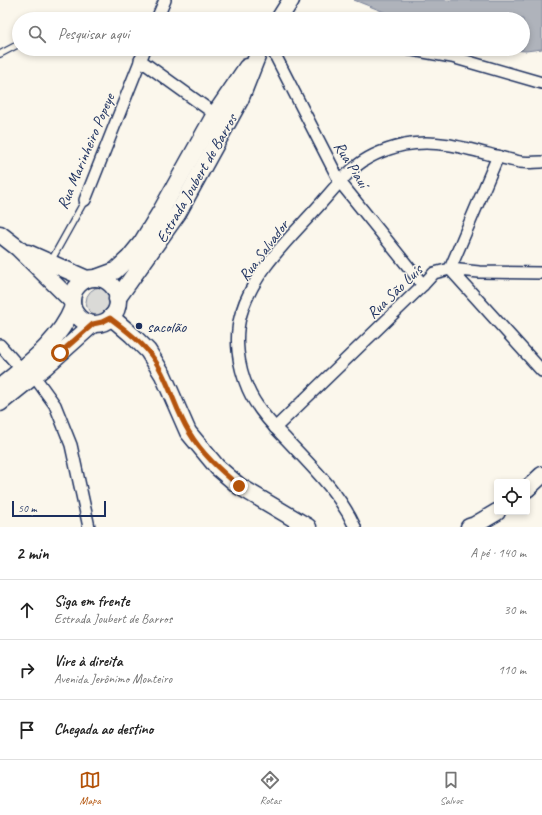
<!DOCTYPE html>
<html lang="pt">
<head>
<meta charset="utf-8">
<style>
  body { margin:0; font-family:Caveat,sans-serif; background:#f6f6f6; color:#222 }
  .controls { position:absolute; right:12px; bottom:12px; display:grid; overflow:hidden; border-radius:4px; box-shadow:0 2px 6px #0003 }
  .controls button { width:36px; height:36px; display:grid; place-items:center; padding:0; border:0; border-bottom:1px solid #e0e0e0; background:#fff; color:#222; font:20px sans-serif }
  .scale { position:absolute; left:12px; bottom:10px; width:94px; box-sizing:border-box; padding-left:4px; border:2px solid #1b2f5e; border-top:0; font-size:11px; line-height:14px; white-space:nowrap; color:#1b2f5e; -webkit-text-stroke:3px #fbf7ec; paint-order:stroke }
  .stop { position:absolute; width:12px; height:12px; margin:-9px; border:3px solid #b45309; border-radius:50%; background:#fff }
  .stop.end { background:#b45309; border-color:#fff; box-shadow:0 1px 4px #0008 }
  .list { margin:0; padding:0; list-style:none }
  h2 { display:flex; justify-content:space-between; align-items:center; height:52px; margin:0; padding:0 16px; font-size:17px }
  h2 small { font-size:13px; font-weight:400; color:#767676 }
  .list li { display:grid; grid-template-columns:26px 1fr auto; gap:12px; align-items:center; box-sizing:border-box; height:60px; padding:0 16px; border-top:1px solid #e0e0e0 }
  .list b { display:block; font-size:15px; white-space:nowrap }
  .list p { margin:0; font-size:13px; white-space:nowrap; color:#767676 }
  .list em { font-size:13px; font-style:normal; color:#767676 }
  .icon { flex:none; width:22px; height:22px; fill:none; stroke:currentColor; stroke-width:2; stroke-linecap:round; stroke-linejoin:round }
  .map { position:relative; flex:none; width:542px; height:527px; overflow:hidden }
  .search { position:absolute; background:#fff; box-shadow:0 2px 6px #0003; left:12px; right:12px; top:12px; height:44px; display:flex; align-items:center; gap:10px; box-sizing:border-box; padding:0 14px; border-radius:22px; color:#767676; font-size:15px }
  .sheet { height:232px; background:#fff }
  nav { display:flex; justify-content:space-around; align-items:center; box-sizing:border-box; height:56px; border-top:1px solid #e0e0e0; background:#fff; font-size:11px; color:#767676 }
  nav a { display:grid; justify-items:center; gap:2px }
  nav .on { color:#b45309 }
  .map>svg:first-child { display:block }
</style>
</head>
<body>
<div class="map">
<svg width="542" height="527" viewBox="0 0 542 527">
  <rect width="100%" height="100%" fill="#fbf7ec"/>
  <filter id="ink" filterUnits="userSpaceOnUse"><feTurbulence type="fractalNoise" baseFrequency=".025" numOctaves="2"/><feDisplacementMap in="SourceGraphic" scale="8" xChannelSelector="R" yChannelSelector="G"/><feConvolveMatrix kernelMatrix="1 2 1 2 8 2 1 2 1" color-interpolation-filters="sRGB"/></filter>
  <g filter="url(#ink)">
    <circle fill="#dadad7" stroke="#7a849a" cx="101" cy="302" r="15"/>
    <polygon fill="#afb3bb" stroke="#747e96" points="354,0 542,0 542,49 526,51 498,49 523,49 523,19 402,19"/>
    <g fill="none" stroke-linecap="round" stroke-linejoin="round">
      <defs>
        <g id="lane">
          <polyline points="0,54 19,44"/>
          <polyline points="51,261 85,200"/>
        </g>
        <g id="street">
          <polyline points="157,19 165,0"/>
          <polyline points="272,49 340,182 423,285"/>
          <polyline points="407,49 452,57 542,83"/>
          <polyline points="140,60 215,114"/>
          <polyline points="85,200 145,49"/>
          <polyline points="450,269 542,371"/>
          <polyline points="450,269 479,272 542,273"/>
          <polyline points="0,345 21,369"/>
          <polyline points="34,376 55,405 71,445 89,527"/>
          <polyline points="275,428 423,285 434,273 450,269 498,156"/>
          <path d="M355 527C339 492 312 467 286 439 272 425 256 408 248 389 238 366 234 338 241 314 253 273 286 242 314 211 327 197 339 181 353 169 367 156 386 149 404 145 445 137 481 154 520 162 527 163 535 162 542 162"/>
        </g>
        <g id="secondary">
          <polyline points="279,19 291,0"/>
          <polyline points="0,234 18,248 72,301"/>
          <polyline points="28,253 87,279"/>
          <polyline points="96,278 115,271 129,258 142,242 161,211 215,114 247,67"/>
          <circle cx="95" cy="301" r="23"/>
          <polyline points="117,299 178,213 240,100 260,49"/>
          <polyline points="111,317 132,335 148,351 163,375 188,432 217,467 239,486 308,527"/>
          <path d="M0 387C28 364 59 342 73 307"/>
          <polyline points="0,403 45,367 93,324"/>
          <polyline points="527,489 542,475"/>
          <polyline points="469,527 475,525 497,512"/>
        </g>
      </defs>
      <use href="#lane" stroke="#1b2f5e" stroke-width="8"/>
      <use href="#street" stroke="#1b2f5e" stroke-width="14"/>
      <use href="#secondary" stroke="#1b2f5e" stroke-width="19"/>
      <use href="#lane" stroke="#fbf7ec" stroke-width="5.5"/>
      <use href="#street" stroke="#fbf7ec" stroke-width="11"/>
      <use href="#secondary" stroke="#fbf7ec" stroke-width="16"/>
    </g>
  </g>
  <g fill="none" stroke-linecap="round" stroke-linejoin="round" filter="url(#ink)">
    <path stroke="#b45309" stroke-width="5" d="M60 353 93 324 102 322 110 318C123 328 137 338 147 350 168 374 173 406 189 432 202 454 220 470 239 486"/>
  </g>
  <circle fill="#1b2f5e" stroke="#fbf7ec" stroke-width="1.5" cx="139" cy="326" r="4"/>
  <g text-anchor="middle" stroke-width="3" stroke-linejoin="round" paint-order="stroke">
    <g font-size="16" fill="#1b2f5e" stroke="#fbf7ec">
      <text transform="translate(85 151) rotate(-67)" y="6">Rua Marinheiro Popeye</text>
      <text transform="translate(352 164) rotate(58)" y="6">Rua Piauí</text>
      <text transform="translate(196 178) rotate(-60)" y="6">Estrada Joubert de Barros</text>
      <text transform="translate(263 250) rotate(-53)" y="6">Rua Salvador</text>
      <text transform="translate(394 291) rotate(-44)" y="6">Rua São Luís</text>
    </g>
    <g font-size="16" fill="#1b2f5e" stroke="#fbf7ec" text-anchor="start">
      <text x="147" y="332">sacolão</text>
    </g>
  </g>
</svg>
<div class="controls">
<button><svg class="icon" aria-label="locate" viewBox="0 0 24 24"><circle cx="12" cy="12" r="6"/><path d="M12 2v4M12 18v4M2 12h4M18 12h4"/></svg></button>
</div>
<div class="scale">50 m</div>
<div class="stop" style="left:60px;top:353px"></div>
<div class="stop end" style="left:239px;top:486px"></div>
<div class="search"><svg class="icon" aria-label="search" viewBox="0 0 24 24"><circle cx="10" cy="10" r="6"/><path d="M15 15l6 6"/></svg>Pesquisar aqui</div>
</div>
<section class="sheet">
<h2>2 min<small>A pé · 140 m</small></h2>
<ul class="list">
<li><svg class="icon" aria-label="ahead" viewBox="0 0 24 24"><path d="M12 20V5M6 11l6-6 6 6"/></svg><div><b>Siga em frente</b><p>Estrada Joubert de Barros</p></div><em>30 m</em></li>
<li><svg class="icon" aria-label="right" viewBox="0 0 24 24"><path d="M7 20v-9h11M14 6l5 5-5 5"/></svg><div><b>Vire à direita</b><p>Avenida Jerônimo Monteiro</p></div><em>110 m</em></li>
<li><svg class="icon" aria-label="arrive" viewBox="0 0 24 24"><path d="M6 21V4h12l-3 4 3 4H6"/></svg><div><b>Chegada ao destino</b></div></li>
</ul>
</section>
<nav>
<a class="on"><svg class="icon" aria-label="map" viewBox="0 0 24 24"><path d="M3 6l6-2 6 2 6-2v14l-6 2-6-2-6 2zM9 4v14M15 6v14"/></svg>Mapa</a>
<a><svg class="icon" aria-label="directions" viewBox="0 0 24 24"><path d="M12 3l9 9-9 9-9-9zM9 14v-3h6M13 9l2 2-2 2"/></svg>Rotas</a>
<a><svg class="icon" aria-label="saved" viewBox="0 0 24 24"><path d="M7 4h10v16l-5-4-5 4z"/></svg>Salvos</a>
</nav>
</body>
</html>
